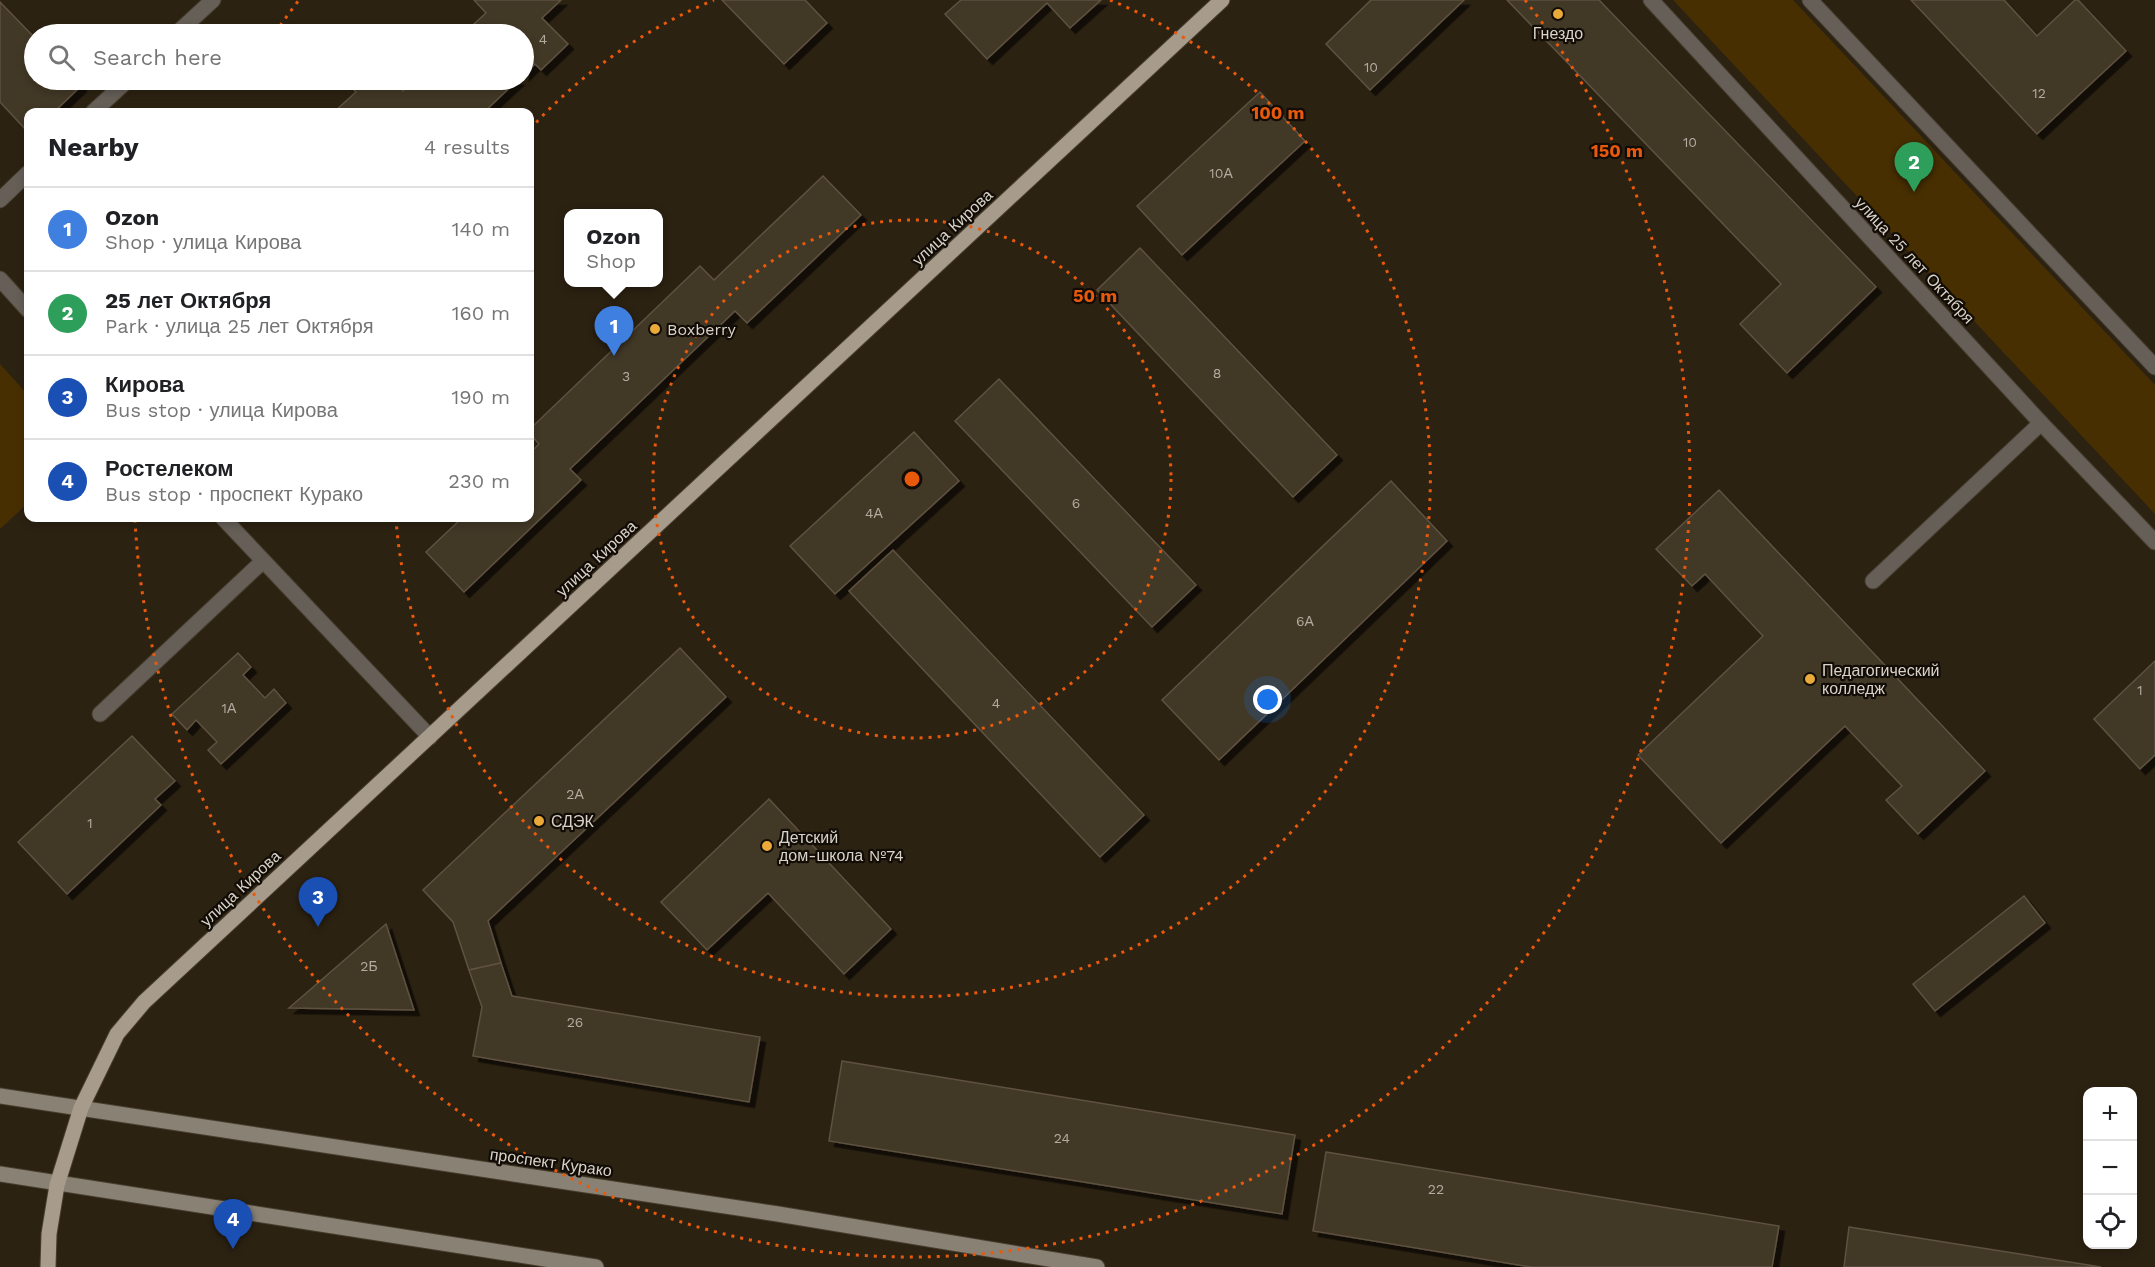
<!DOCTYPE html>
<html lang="en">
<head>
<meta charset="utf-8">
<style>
  body { margin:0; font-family:"Work Sans",sans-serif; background:#f2f2f2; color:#202124 }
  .controls { position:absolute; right:18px; bottom:18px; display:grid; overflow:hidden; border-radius:12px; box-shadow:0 3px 9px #0003 }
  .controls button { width:54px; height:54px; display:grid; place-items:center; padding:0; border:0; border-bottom:2px solid #e0e0e0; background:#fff; color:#202124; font:30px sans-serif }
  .you { position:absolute; left:1268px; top:700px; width:21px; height:21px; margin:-15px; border:4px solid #fff; border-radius:50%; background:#1a73e8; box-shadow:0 0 0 9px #1a73e833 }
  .badge { display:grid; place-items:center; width:39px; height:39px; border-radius:50%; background:#7c3aed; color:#fff; font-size:20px; font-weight:700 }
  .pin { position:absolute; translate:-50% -50px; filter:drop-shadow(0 2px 3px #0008) }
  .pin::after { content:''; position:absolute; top:32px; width:21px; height:18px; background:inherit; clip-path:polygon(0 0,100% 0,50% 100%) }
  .popup { position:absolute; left:564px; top:209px; width:99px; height:78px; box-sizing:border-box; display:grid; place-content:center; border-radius:12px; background:#fff; filter:drop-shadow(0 2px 4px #0005); font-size:20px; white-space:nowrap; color:#757577 }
  .popup b { font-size:22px; color:#202124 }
  .popup::after { content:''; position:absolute; left:50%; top:100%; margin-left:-12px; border:12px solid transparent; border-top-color:#fff }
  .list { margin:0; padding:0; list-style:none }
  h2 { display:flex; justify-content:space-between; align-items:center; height:78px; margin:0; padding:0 24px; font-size:26px }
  h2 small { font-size:20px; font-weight:400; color:#757577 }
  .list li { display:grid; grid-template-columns:39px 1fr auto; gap:18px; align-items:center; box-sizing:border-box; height:84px; padding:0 24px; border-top:2px solid #e0e0e0 }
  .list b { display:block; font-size:22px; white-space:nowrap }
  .list p { margin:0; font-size:20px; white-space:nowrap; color:#757577 }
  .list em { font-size:20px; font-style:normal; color:#757577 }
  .icon { flex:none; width:33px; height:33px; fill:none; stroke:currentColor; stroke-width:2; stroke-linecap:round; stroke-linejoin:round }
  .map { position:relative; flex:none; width:2155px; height:1267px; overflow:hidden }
  .search { position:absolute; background:#fff; box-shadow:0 3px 9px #0003; left:24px; top:24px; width:510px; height:66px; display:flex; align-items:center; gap:15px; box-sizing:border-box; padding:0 21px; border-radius:33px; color:#757577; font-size:22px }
  .panel { position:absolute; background:#fff; box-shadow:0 3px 9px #0003; left:24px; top:108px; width:510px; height:414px; border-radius:12px }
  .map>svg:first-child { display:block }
</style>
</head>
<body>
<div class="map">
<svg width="2155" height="1267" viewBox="0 0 2155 1267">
  <defs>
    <filter id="shadow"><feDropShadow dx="5.5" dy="5.5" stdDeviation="0" flood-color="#0009"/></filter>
  </defs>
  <rect width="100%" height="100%" fill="#2c2212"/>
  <g fill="#482f02">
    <polygon points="1673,0 1793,0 2155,385 2155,514"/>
    <polygon points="0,364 28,395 28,503 0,529"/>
  </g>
  <g fill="#433727" stroke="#5e5241" stroke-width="1.5" filter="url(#shadow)">
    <polygon points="474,0 561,0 542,18 568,44 541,70 535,64 524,75 524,34 463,34 486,13"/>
    <polygon points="722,0 805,0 827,23 784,64"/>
    <polygon points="961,0 1101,0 1070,28 1047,3 987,59 945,14"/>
    <polygon points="1371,0 1464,0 1370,90 1326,44"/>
    <polygon points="1507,0 1599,0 1876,287 1787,373 1740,324 1781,284"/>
    <polygon points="1911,0 2004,0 2037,36 2075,0 2078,0 2126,51 2037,134"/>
    <polygon points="0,2 34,37 34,80 75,80 81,86 54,112 28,112 28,132 0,102"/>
    <polygon points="349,80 392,80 403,91 415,80 518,80 484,112 334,112 356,92 346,82"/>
    <polygon points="1260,92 1305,141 1182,255 1137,206"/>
    <polygon points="823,176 861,215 747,323 735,311 570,469 581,480 464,592 426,552 462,518 530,518 530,453 539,444 530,434 530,429 700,266 714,280"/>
    <polygon points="1140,248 1337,455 1293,497 1097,290"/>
    <polygon points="999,379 1196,585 1152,627 955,421"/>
    <polygon points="914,432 959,481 835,594 790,546"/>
    <polygon points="1391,481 1447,541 1219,760 1162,700"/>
    <polygon points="1719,490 1985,771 1918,834 1886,800 1902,786 1845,726 1721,843 1638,755 1763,636 1705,574 1692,586 1656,549"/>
    <polygon points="893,550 1144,815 1100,857 849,591"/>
    <polygon points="680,648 726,697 488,921 501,963 469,970 453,922 423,890"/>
    <polygon points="238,653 251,667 243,675 265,698 274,689 286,703 221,764 208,750 217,742 196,720 187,730 172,714"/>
    <polygon points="2155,661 2155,755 2140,769 2094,719"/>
    <polygon points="132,736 175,781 155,799 161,805 67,894 18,842"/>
    <polygon points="769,799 891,929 844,974 768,893 707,950 661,902"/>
    <polygon points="2024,896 2045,923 1935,1011 1913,984"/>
    <polygon points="386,924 414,1010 289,1008"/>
    <polygon points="501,963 512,996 760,1037 749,1102 473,1056 482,1007 469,970"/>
    <polygon points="842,1061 1295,1135 1282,1214 829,1141"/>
    <polygon points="1326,1152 1779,1226 1772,1267 1531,1267 1313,1231"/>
    <polygon points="1849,1227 2101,1267 1844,1267"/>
  </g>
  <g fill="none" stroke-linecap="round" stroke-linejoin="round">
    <defs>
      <g id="service">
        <polyline points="0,279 28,310"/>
        <polyline points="223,518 430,737"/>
        <polyline points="1873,581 2041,423"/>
        <polyline points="100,714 263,561"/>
      </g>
      <g id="minor">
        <polyline points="1651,0 2041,423 2155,542"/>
        <polyline points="1810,0 2155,367"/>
        <polyline points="176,34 213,0"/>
        <polyline points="93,112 128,80"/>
        <polyline points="0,200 28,173"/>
      </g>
      <g id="secondary">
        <polyline points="0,1096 778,1214 1097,1267"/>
        <polyline points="0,1174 596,1267"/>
      </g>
      <polyline id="primary" points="48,1267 49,1234 57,1185 81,1108 117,1034 144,1002 1222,0"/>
    </defs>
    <use href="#service" stroke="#483e2f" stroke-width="17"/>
    <use href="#minor" stroke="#483e2f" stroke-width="17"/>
    <use href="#secondary" stroke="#483e2f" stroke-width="17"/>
    <use href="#primary" stroke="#483e2f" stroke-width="17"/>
    <use href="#service" stroke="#655f58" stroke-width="15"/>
    <use href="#minor" stroke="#655f58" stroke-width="15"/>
    <use href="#secondary" stroke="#8a8175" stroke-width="15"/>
    <use href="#primary" stroke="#a79b8b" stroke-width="15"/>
  </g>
  <g fill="none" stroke="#e8590c" stroke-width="3" stroke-dasharray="3 6">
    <circle cx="912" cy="479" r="259"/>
    <path d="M530 129A518 518 0 0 1 714 0M1110 0A518 518 0 1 1 396 520"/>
    <path d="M275 33A778 778 0 0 1 299 0M1525 0A778 778 0 1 1 135 520"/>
  </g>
  <g fill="#eaaa39" stroke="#110c06" stroke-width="2">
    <circle cx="1558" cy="14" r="6"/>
    <circle cx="655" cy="329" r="6"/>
    <circle cx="1810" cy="679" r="6"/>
    <circle cx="539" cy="821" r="6"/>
    <circle cx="767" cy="846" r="6"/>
  </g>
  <g text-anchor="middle" stroke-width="4.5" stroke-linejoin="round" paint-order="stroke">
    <g font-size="14" fill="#b4aba0">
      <text x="543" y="44">4</text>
      <text x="1371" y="72">10</text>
      <text x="2039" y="98">12</text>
      <text x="1690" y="147">10</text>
      <text x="1221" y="178">10А</text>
      <text x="1217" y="378">8</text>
      <text x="626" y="381">3</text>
      <text x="1076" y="508">6</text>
      <text x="874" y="518">4А</text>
      <text x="1305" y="626">6А</text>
      <text x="2140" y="695">1</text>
      <text x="996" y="708">4</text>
      <text x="229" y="713">1А</text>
      <text x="575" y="799">2А</text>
      <text x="90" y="828">1</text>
      <text x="369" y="971">2Б</text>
      <text x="575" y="1027">26</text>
      <text x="1062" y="1143">24</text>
      <text x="1436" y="1194">22</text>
    </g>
    <g font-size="16" fill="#d9d2c8" stroke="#110c06" text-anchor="start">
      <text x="1558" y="39" text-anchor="middle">Гнездо</text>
      <text x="667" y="335">Boxberry</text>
      <text x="1822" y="676">Педагогический<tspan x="1822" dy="18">колледж</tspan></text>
      <text x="551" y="827">СДЭК</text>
      <text x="779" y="843">Детский<tspan x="779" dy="18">дом-школа №74</tspan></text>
    </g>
    <g font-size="16" fill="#d9d2c8" stroke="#110c06">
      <text transform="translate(952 227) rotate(-43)" y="6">улица Кирова</text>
      <text transform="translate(1915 260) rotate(47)" y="6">улица 25 лет Октября</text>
      <text transform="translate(596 558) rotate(-43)" y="6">улица Кирова</text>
      <text transform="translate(240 888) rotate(-43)" y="6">улица Кирова</text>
      <text transform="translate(551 1162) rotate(8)" y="6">проспект Курако</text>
    </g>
  </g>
  <circle cx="912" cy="479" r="9" fill="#e8590c" stroke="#110c06" stroke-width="3"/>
  <g font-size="18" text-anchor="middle" font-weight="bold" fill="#e8590c" stroke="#110c06" stroke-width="4.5" stroke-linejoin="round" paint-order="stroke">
    <text x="1278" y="119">100 m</text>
    <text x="1617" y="157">150 m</text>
    <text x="1095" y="302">50 m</text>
  </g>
</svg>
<div class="controls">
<button>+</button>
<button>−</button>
<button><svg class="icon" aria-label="locate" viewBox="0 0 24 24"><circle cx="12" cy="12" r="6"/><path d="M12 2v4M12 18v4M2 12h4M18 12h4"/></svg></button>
</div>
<div class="you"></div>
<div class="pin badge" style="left:614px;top:356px;background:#3f7fe0">1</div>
<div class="popup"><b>Ozon</b>Shop</div>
<div class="pin badge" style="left:1914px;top:192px;background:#2e9e5b">2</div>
<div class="pin badge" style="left:318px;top:927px;background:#1a4fb4">3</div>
<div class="pin badge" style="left:233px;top:1249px;background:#1a4fb4">4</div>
<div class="search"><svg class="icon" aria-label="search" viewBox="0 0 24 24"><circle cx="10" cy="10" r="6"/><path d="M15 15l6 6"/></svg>Search here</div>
<section class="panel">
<h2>Nearby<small>4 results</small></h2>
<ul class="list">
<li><span class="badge" style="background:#3f7fe0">1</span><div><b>Ozon</b><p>Shop · улица Кирова</p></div><em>140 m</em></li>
<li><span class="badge" style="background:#2e9e5b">2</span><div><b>25 лет Октября</b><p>Park · улица 25 лет Октября</p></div><em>160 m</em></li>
<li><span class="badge" style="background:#1a4fb4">3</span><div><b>Кирова</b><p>Bus stop · улица Кирова</p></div><em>190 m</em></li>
<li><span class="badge" style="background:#1a4fb4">4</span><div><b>Ростелеком</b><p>Bus stop · проспект Курако</p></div><em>230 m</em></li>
</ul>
</section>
</div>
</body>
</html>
